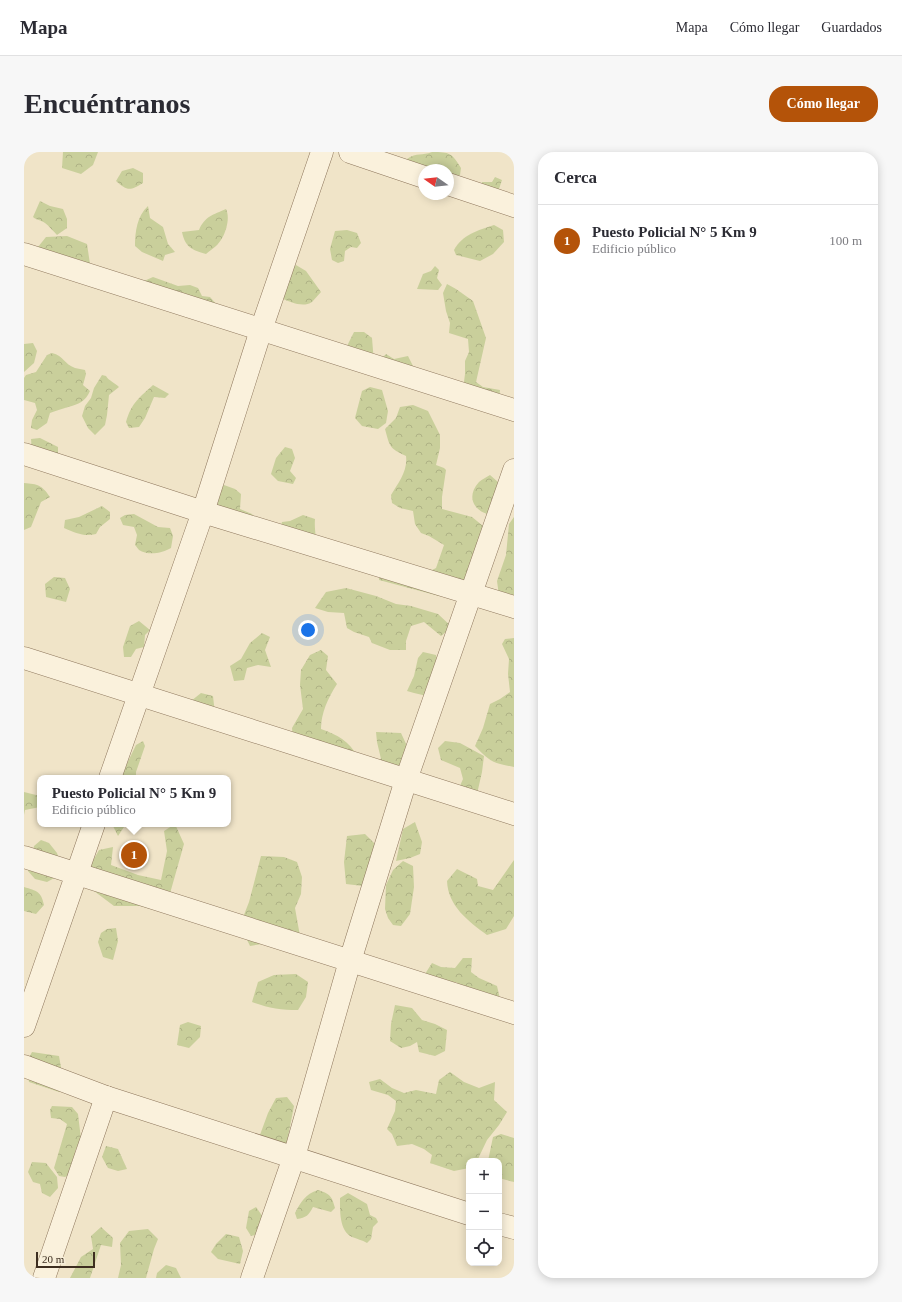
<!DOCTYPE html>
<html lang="es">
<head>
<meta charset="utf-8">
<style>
  body { margin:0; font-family:Georgia,serif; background:#f7f7f7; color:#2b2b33 }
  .controls { position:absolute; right:12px; bottom:12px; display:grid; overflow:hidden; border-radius:8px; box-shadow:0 2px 10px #0003 }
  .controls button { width:36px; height:36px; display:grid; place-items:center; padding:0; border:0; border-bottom:1px solid #e1e1e2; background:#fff; color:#2b2b33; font:20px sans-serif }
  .compass { position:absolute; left:394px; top:12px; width:36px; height:36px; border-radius:50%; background:#fff; box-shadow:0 2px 10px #0003; rotate:284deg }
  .scale { position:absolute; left:12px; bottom:10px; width:59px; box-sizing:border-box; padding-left:4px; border:2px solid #3d2e20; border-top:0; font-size:11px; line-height:14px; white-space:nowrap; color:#3d2e20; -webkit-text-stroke:3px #f7eed8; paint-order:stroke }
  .you { position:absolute; left:284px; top:478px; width:14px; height:14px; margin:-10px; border:3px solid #fff; border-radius:50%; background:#1a73e8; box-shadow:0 0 0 6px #1a73e833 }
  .badge { display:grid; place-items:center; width:26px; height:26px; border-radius:50%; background:#b45309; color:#fff; font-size:13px; font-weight:700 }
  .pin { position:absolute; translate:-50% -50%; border:2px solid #fff; box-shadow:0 1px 4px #0006 }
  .popup { position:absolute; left:13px; top:623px; width:194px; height:52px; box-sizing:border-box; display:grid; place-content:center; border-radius:8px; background:#fff; filter:drop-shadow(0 1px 3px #0005); font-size:13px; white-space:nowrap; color:#7c7c81 }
  .popup b { font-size:15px; color:#2b2b33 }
  .popup::after { content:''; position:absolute; left:50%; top:100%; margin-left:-8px; border:8px solid transparent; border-top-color:#fff }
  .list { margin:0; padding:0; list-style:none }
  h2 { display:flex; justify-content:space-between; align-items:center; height:52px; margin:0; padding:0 16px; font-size:17px }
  h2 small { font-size:13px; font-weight:400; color:#7c7c81 }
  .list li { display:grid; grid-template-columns:26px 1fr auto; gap:12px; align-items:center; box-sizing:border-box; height:72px; padding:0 16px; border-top:1px solid #e1e1e2 }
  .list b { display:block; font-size:15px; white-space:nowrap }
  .list p { margin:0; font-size:13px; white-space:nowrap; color:#7c7c81 }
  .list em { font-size:13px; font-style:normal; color:#7c7c81 }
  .icon { flex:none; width:22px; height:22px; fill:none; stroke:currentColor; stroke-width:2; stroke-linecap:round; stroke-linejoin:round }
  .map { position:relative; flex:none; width:490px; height:1126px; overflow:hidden; border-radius:16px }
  header { display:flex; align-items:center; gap:24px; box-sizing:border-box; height:56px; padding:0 20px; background:#fff; border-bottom:1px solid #e1e1e2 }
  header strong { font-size:19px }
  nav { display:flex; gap:22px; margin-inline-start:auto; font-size:14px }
  .intro { display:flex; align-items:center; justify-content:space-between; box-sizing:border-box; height:96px; padding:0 24px }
  h1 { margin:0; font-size:28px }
  .button { padding:10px 18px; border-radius:16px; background:#b45309; color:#fff; font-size:14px; font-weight:700 }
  main { display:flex; gap:24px; padding:0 24px }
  aside { flex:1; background:#fff; border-radius:16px; box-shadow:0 2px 10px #0003 }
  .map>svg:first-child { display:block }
</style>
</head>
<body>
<header>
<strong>Mapa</strong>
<nav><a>Mapa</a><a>Cómo llegar</a><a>Guardados</a></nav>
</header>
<div class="intro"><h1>Encuéntranos</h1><a class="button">Cómo llegar</a></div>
<main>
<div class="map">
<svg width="490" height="1126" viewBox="0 0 490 1126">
  <defs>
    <pattern id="forest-crowns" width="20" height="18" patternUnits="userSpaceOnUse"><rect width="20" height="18" fill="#c9cf9b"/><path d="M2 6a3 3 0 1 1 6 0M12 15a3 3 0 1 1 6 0" fill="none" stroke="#aeb285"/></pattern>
  </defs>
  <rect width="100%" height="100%" fill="#f0e4c8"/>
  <g fill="url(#forest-crowns)">
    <polygon points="39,0 74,0 69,13 57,22 38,16"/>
    <path d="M408 0C426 0 428 1 437 16L436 23 429 26 424 25V18H407L385 14 383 7C393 0 398 4 408 0Z"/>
    <path d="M109 16 119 21V31C106 39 103 39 92 29L98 19Z"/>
    <polygon points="471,25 478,28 475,37 475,42 456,40 458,30 468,30"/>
    <path d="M16 49 26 54 39 57 43 67V76L33 83C29 79 25 74 21 71 17 68 12 68 9 65Z"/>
    <path d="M124 54 126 66 139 75 144 92 151 100 141 103 139 109 118 100 111 94C111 80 113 64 124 54Z"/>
    <path d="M202 57C207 67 201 86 192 94 189 97 185 99 182 102 168 98 161 95 158 80L175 78C181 64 189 63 202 57Z"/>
    <path d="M470 73 479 78 480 90 469 102 456 109 432 103 430 98C438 83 454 78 470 73Z"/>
    <polygon points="323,78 333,81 337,91 333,96 327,95 321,99 320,109 314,111 308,108 306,97 311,79"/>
    <polygon points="43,84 63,92 66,112 14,95 22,85"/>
    <path d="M272 113 282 119 297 140C294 143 291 147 288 150 279 156 266 150 257 146L262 120Z"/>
    <polygon points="411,114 415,118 413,126 418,133 414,138 393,137 399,122 407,119"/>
    <polygon points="129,125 154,134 166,133 174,136 178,144 186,145 193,153 120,140 120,129"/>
    <polygon points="423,132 432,137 449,149 462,186 452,230 459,235 476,238 474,255 439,237 441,222 441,209 445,200 444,187 425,181 426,171 422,159 419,141"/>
    <polygon points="330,180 340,180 348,186 350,211 318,204"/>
    <polygon points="9,191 13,199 10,211 0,220 0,192"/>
    <path d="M28 201C40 204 40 212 51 216 54 217 58 217 61 218L62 222 59 233 66 239C61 250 55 252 44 255 38 257 31 259 26 261L23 271 13 278 7 276 8 268 13 258 11 251 0 248V226L2 223 12 220 23 203Z"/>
    <polygon points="362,202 370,207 384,204 389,214 385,223 356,208"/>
    <path d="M78 223 82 224C85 229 90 230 95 235L85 243 83 263 81 273 71 283 64 276 58 264 61 254 67 246 70 236Z"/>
    <path d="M129 233 145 242 141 246 130 245 121 266 115 275 105 276 102 270C107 251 116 245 129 233Z"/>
    <polygon points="346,235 358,238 364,259 362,271 354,277 338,274 331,266 338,239"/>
    <path d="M389 253 404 259 416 283V296L412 313 420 316 422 318 418 345V357L448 365 464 378 433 445 415 444 355 428 357 413 402 421 412 416 420 393 405 384 397 381 391 372 389 359 376 356 368 351 367 343C374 331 384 319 382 304 365 296 366 295 361 277L372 266 376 255Z"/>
    <polygon points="16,286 34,295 34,303 8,299 7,287"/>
    <polygon points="261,295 268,297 271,306 266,319 272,326 269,332 254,329 247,322 252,306"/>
    <path d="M466 323 474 330 471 342 463 362C448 357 443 343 455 330 458 327 463 325 466 323Z"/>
    <path d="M0 331C14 332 18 333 26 345L17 350 7 375 0 378Z"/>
    <polygon points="200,333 211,337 217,342 216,357 228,362 234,370 201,360 192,350 194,339"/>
    <path d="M78 354 86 360V367L76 375 72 382C60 385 52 381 40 376L41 368 55 365Z"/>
    <path d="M110 362 134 375 146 376 149 384 147 396C139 401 124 404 115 398 114 397 113 395 111 393L113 383 110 375 99 373 96 366 101 363Z"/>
    <path d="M279 363 291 367C290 378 293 387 292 398L281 403 253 385 258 370 266 369Z"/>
    <polygon points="490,365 490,445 476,451 473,429 482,403 485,372"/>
    <polygon points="30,425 41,426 46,437 42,450 22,445 21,432"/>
    <polygon points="322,436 352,444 372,452 387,454 414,462 428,475 417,484 400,470 387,474 382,489 382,498 366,498 348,491 345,485 330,480 323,476 320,461 304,460 291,456 302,440"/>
    <polygon points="115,469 126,478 121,483 120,495 112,497 107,505 100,505 99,495 106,474"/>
    <polygon points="238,481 246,485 241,498 247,515 234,513 223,516 220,528 210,529 206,514 217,507 226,491"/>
    <path d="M490 486V615C469 611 466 610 451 594L459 576 466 552 476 547 486 540 484 522 485 507 478 492 481 487Z"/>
    <path d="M297 498 304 504 302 518 313 532C304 546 297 561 297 577 314 583 325 589 334 605L347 608 357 607 353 590 352 580 377 581 384 596 379 615 312 616 294 611 284 607 269 586 268 576 279 557 276 533 277 518 286 503Z"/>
    <polygon points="399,500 412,503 416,517 403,544 390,541 383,539 390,524 394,506"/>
    <polygon points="177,541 189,544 191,562 167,549"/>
    <polygon points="119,589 121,594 112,620 112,626 96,626 112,593"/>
    <polygon points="421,589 436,591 460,604 458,620 453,642 435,636 439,627 436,616 417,608 414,596"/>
    <polygon points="0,640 16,644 16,655 1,658 0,663"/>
    <polygon points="391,670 398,690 396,702 386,706 372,709 379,677"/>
    <polygon points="88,672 102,672 94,684"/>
    <polygon points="151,672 160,692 145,745 146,762 116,754 90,754 70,739 65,732 67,712 75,698 89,695 87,713 114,723 137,728 143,699 140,679"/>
    <polygon points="341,682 351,692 339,734 322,732 320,710 323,684"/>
    <polygon points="17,688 25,691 33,701 37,714 34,724 23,730 11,727 4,719 10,694"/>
    <polygon points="237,704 260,705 273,710 278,725 277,742 271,756 276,784 244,791 226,794 216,773 225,750"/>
    <path d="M490 708V764L482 777 463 783C444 769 424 754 423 729L433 717 453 727 454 734 469 738Z"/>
    <polygon points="379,709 389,714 390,735 386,762 377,774 369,773 364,766 361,757 362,733 369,718"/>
    <path d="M0 735C13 739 17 739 20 753L12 762 0 759Z"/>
    <polygon points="92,776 94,789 89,808 79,805 74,790 77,781 83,777"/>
    <polygon points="439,806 448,806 447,820 455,826 473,834 476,847 470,859 455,862 444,854 441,837 432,830 420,838 413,848 402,845 401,822 408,811 417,815 431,816"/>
    <path d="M272 822 284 830 282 845 274 858C257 858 244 856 228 850L234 830 250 823Z"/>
    <polygon points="371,853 388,856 398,868 411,872 423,878 421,899 411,904 395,900 393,890 386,894 377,896 366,889 367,872"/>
    <polygon points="164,870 177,874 176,885 165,896 153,893 156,873"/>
    <path d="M8 900 35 904 38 921 43 933 35 940 5 930C2 918 2 910 8 900Z"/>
    <polygon points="426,920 440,930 455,936 471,930 470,948 483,960 475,973 463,988 453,1009 445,1009 445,1016 430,1019 406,1011 408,1003 400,997 388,992 373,994 368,982 363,977 371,959 372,949 364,943 347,938 345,930 356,927 368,936 380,941 392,938 412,942 415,928"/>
    <path d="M263 945 270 954 263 990 257 1003C241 1010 235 1007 220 1000L233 991 244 961 252 946Z"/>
    <polygon points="28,954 48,955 54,962 57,987 51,999 50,1020 41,1025 35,1024 30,1016 43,972 36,967 27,966 26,958"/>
    <polygon points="477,982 490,986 490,1030 475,1026 475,1009 464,1009 469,985"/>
    <polygon points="82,994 94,997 103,1017 94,1019 84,1016 78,1005"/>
    <polygon points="8,1010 22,1011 33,1025 34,1036 26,1045 18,1041 16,1032 9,1030 4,1020"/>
    <path d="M294 1038C306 1042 308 1044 311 1056L307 1060 289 1055C285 1063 282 1066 273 1067L271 1061C277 1050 281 1042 294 1038Z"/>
    <path d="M324 1041 343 1052 346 1063 352 1066 354 1070 349 1075 347 1087 343 1091C338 1088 333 1087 328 1085 315 1079 316 1058 316 1046Z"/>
    <polygon points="232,1055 239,1065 235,1082 227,1084 222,1076 225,1059"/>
    <polygon points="77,1075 89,1086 88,1095 77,1093 66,1126 46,1126 57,1105 69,1097 67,1084"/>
    <polygon points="124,1077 134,1087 130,1097 122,1126 94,1126 97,1113 96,1091 105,1079"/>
    <polygon points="202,1082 215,1085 219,1099 216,1112 194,1107 187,1100 192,1092"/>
    <polygon points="142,1113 152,1116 157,1126 132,1126 133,1121"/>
  </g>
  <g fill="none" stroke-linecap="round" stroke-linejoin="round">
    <defs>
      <g id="street">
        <polyline points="326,0 400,25"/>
        <polyline points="424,32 490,54"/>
        <polyline points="0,102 490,258"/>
        <polyline points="0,302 179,360 490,455"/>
        <polyline points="0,506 490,662"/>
        <polyline points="86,626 179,360 237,178 298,0"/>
        <polyline points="0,705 490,861"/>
        <polyline points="0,874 70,672"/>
        <polyline points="0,914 82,945 445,1062"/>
        <polyline points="475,1072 490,1076"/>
        <polyline points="20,1126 82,945"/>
        <polyline points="228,1126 270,1005 326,809 382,628 490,318"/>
      </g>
    </defs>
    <use href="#street" stroke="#8d765c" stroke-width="23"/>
    <use href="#street" stroke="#faf1dc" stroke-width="22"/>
  </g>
</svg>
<div class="controls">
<button>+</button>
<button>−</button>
<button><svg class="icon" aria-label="locate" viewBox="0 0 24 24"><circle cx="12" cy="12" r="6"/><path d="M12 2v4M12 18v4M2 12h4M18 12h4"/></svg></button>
</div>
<svg class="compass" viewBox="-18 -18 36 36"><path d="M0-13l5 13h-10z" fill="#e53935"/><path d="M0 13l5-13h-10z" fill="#7c7c81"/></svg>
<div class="scale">20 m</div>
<div class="you"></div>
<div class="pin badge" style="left:110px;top:703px">1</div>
<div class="popup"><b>Puesto Policial N° 5 Km 9</b>Edificio público</div>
</div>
<aside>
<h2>Cerca<small></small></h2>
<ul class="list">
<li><span class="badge">1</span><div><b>Puesto Policial N° 5 Km 9</b><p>Edificio público</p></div><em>100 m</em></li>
</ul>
</aside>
</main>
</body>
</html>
